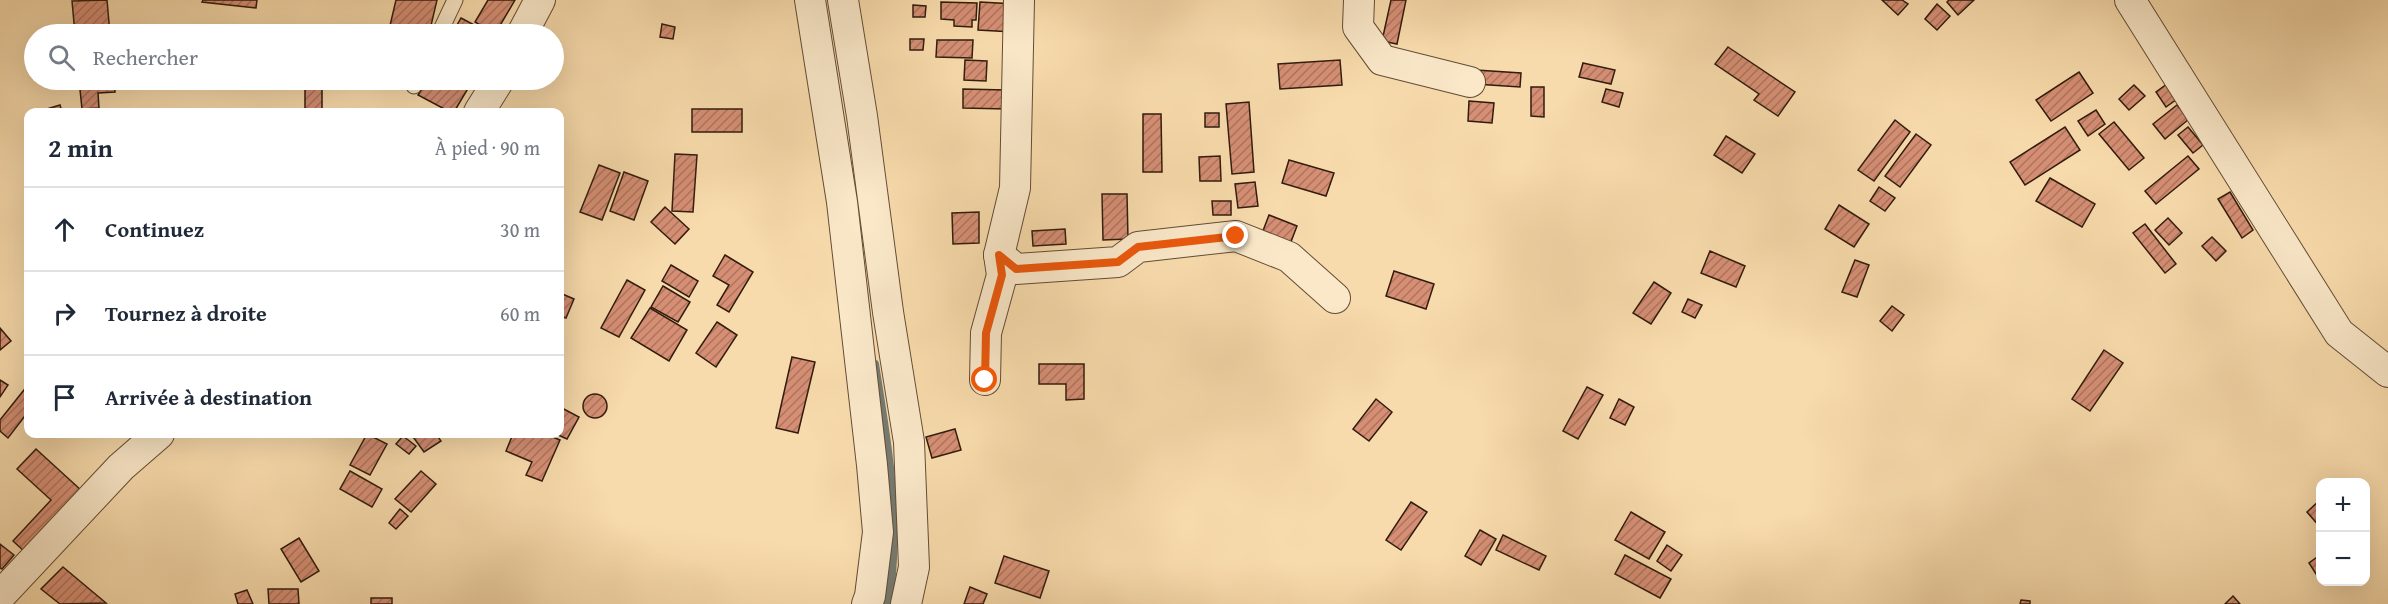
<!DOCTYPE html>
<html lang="fr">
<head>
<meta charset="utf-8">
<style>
  body { margin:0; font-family:"Gentium Book Plus",serif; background:#f6f6f7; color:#1f2937 }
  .controls { position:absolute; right:18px; bottom:18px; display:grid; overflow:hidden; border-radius:12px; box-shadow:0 6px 24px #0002 }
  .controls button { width:54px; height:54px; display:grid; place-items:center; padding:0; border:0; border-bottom:2px solid #e0e1e3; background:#fff; color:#1f2937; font:30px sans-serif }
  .stop { position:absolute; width:18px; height:18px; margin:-14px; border:4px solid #ea580c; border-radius:50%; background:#fff }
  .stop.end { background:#ea580c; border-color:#fff; box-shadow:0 2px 6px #0008 }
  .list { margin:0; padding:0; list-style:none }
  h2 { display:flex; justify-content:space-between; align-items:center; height:78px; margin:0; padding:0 24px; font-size:26px }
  h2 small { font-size:20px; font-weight:400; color:#747a83 }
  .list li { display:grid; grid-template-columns:39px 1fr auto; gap:18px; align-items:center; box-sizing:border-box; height:84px; padding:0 24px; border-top:2px solid #e0e1e3 }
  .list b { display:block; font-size:22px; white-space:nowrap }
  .list em { font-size:20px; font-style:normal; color:#747a83 }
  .icon { flex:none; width:33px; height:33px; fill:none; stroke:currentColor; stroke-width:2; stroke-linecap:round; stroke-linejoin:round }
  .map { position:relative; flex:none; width:2388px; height:604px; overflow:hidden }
  .search { position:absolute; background:#fff; box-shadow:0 6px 24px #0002; left:24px; top:24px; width:540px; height:66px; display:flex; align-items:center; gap:15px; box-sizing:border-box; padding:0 21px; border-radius:33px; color:#747a83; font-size:22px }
  .panel { position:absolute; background:#fff; box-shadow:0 6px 24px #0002; left:24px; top:108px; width:540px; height:330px; border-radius:12px }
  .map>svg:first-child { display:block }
</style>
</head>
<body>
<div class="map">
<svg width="2388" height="604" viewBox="0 0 2388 604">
  <defs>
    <pattern id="building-hatch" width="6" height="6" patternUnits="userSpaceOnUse" patternTransform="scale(1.5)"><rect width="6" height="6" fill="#d68f75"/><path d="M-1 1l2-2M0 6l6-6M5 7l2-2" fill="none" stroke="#ae745e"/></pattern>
  </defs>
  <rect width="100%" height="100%" fill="#f8dbac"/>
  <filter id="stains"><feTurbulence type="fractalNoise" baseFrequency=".00333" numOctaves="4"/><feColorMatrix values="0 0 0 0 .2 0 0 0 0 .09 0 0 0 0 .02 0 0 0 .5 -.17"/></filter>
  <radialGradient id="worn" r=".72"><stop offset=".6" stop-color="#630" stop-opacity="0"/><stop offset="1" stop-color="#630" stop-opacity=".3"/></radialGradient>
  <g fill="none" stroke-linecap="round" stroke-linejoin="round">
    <path stroke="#757a71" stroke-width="8" d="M875 364C885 428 897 493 893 558 892 574 892 589 887 604"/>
  </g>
  <g fill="url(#building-hatch)" stroke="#311c0d" stroke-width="1.5">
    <polygon points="107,0 110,34 75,34 72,1"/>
    <polygon points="203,0 257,0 256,8 202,2"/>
    <polygon points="396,0 437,0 429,34 388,34"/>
    <polygon points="488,0 515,0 495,34 475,22"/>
    <polygon points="1391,0 1406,0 1397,44 1382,41"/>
    <polygon points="1882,0 1902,0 1908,4 1898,15"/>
    <polygon points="1949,0 1974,0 1958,15 1947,2"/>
    <polygon points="941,2 977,3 976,20 972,20 972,27 954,26 954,20 941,19"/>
    <polygon points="980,2 1015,4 1013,32 978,30"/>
    <polygon points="1937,4 1950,16 1937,30 1925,19"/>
    <polygon points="913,5 926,6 925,17 913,17"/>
    <polygon points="461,18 491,34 452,34"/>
    <polygon points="662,24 675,27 673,39 660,37"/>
    <polygon points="910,39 924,39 923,50 910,50"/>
    <polygon points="937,40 973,40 972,58 936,57"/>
    <polygon points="1728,47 1795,92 1778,116 1754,100 1759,94 1715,64"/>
    <polygon points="965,60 987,61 986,81 964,80"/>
    <polygon points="1340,60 1342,85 1280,89 1278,64"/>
    <polygon points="1583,63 1615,70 1611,84 1579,77"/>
    <polygon points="1476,70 1521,73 1520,87 1475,84"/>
    <polygon points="2079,72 2093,93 2051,121 2036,100"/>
    <polygon points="79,80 114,80 115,92 98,93 99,108 82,109"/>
    <rect x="305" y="80" width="17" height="32"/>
    <polygon points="427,80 473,80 454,112 450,112 418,95"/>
    <polygon points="2167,84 2177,99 2166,107 2156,92"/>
    <polygon points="2134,85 2145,96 2129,110 2119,99"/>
    <polygon points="1531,87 1544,87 1544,117 1531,116"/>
    <polygon points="963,89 1006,90 1006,109 963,108"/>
    <polygon points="1606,89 1623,93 1619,107 1602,102"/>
    <polygon points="1469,101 1494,103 1492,123 1468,121"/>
    <polygon points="1249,102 1254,172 1232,174 1226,104"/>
    <polygon points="60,105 62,112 37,112"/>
    <polygon points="2177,105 2189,119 2165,139 2153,124"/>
    <rect x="692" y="109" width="50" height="23"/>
    <polygon points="2096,110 2105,124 2088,136 2078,121"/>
    <rect x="1205" y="113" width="14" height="14"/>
    <polygon points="1143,114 1161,114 1162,172 1143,172"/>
    <polygon points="1895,120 1910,132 1874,181 1858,170"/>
    <polygon points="2114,122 2144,158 2129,170 2099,134"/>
    <polygon points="2065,127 2080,150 2025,185 2010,162"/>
    <polygon points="2188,127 2203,145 2193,153 2178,135"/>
    <polygon points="1916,134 1931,145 1900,187 1885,176"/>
    <polygon points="1726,136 1755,154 1742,173 1714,155"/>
    <polygon points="675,154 697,155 693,212 672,211"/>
    <polygon points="1220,156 1221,181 1200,181 1199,157"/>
    <polygon points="2188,156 2199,169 2156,204 2145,191"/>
    <polygon points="1289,160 1334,173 1326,196 1282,183"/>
    <polygon points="599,165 620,173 602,220 580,212"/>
    <polygon points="624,172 648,181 634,220 610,211"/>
    <polygon points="2050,178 2095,204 2082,227 2036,201"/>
    <polygon points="1255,182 1258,206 1238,208 1235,184"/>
    <polygon points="1879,187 1895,198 1885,211 1870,201"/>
    <polygon points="2230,192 2253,230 2242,238 2218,199"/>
    <polygon points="1102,194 1127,194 1128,239 1103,240"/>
    <polygon points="1212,201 1231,201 1231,215 1213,215"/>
    <polygon points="1839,205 1869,224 1854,247 1825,229"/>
    <polygon points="665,207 689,229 675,244 651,222"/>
    <polygon points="979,212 979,243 953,244 952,213"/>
    <polygon points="1269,215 1297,226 1289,247 1261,236"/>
    <polygon points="2168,218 2182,233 2169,245 2155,230"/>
    <polygon points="2145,224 2176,264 2165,273 2133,233"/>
    <polygon points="1065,229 1066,244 1033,246 1032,231"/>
    <polygon points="2212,237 2226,251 2216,261 2202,246"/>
    <polygon points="1710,251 1745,266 1736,287 1701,273"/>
    <polygon points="725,255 753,272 729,312 717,305 729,285 713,276"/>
    <polygon points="1855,260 1869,265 1857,297 1842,292"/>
    <polygon points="671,265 698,281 689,297 662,281"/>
    <polygon points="1394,271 1434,284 1426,309 1386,296"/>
    <polygon points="627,280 645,290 619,337 601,328"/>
    <polygon points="1654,282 1671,293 1651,324 1633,313"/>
    <polygon points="663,286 690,302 678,322 651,307"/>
    <polygon points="560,293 574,299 566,318 560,316"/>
    <polygon points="1688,299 1702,305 1695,318 1682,312"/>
    <polygon points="1892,306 1904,315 1892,331 1880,321"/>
    <polygon points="650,308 687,330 669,361 631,338"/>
    <polygon points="717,322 737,335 716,367 696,353"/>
    <polygon points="0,328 11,341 0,350"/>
    <polygon points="2104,350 2123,363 2090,411 2072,399"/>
    <polygon points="792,357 815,362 798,433 776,428"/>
    <polygon points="1039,364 1084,364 1084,399 1066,400 1066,384 1039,384"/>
    <polygon points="0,380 8,385 0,397"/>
    <polygon points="28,385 28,412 8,438 0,431 0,420"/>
    <polygon points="1587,387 1603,395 1578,439 1563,431"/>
    <circle cx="595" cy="406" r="12"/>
    <polygon points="1376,399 1392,412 1369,441 1353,429"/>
    <polygon points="1619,399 1634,407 1625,425 1610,418"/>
    <polygon points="560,407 579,417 567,439 556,434 560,434"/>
    <polygon points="955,429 961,450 932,458 926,437"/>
    <polygon points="367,434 387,444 370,475 350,465"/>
    <polygon points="411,434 436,434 441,441 424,452"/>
    <polygon points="513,434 545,434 560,440 542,481 526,475 532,462 506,451"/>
    <polygon points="403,436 416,446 409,454 396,444"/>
    <polygon points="36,449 82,491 26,553 13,541 51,500 17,469"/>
    <polygon points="350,471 382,489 372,507 340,489"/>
    <polygon points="421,471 436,484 411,512 395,499"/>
    <polygon points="2320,500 2320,527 2307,512"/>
    <polygon points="1411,502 1427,512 1401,550 1386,540"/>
    <polygon points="400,509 408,516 396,529 389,523"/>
    <polygon points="1631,512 1665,532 1649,559 1615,540"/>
    <polygon points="1480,530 1496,539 1481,565 1465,556"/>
    <polygon points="1503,535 1546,556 1539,570 1496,550"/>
    <polygon points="299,538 319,571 301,582 281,549"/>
    <polygon points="0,544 14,555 2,569 0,568"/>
    <polygon points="1667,545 1682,555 1671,571 1657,561"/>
    <polygon points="1625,555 1671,579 1660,598 1615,574"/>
    <polygon points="2320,555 2320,575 2318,577 2309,563"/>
    <polygon points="1004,556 1049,571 1040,598 995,583"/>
    <polygon points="63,567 106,603 60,604 41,589"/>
    <polygon points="970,587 987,594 983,604 964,604"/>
    <polygon points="268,589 298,589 299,604 269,604"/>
    <polygon points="247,590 253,604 238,604 235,594"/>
    <polygon points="2233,596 2240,604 2225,604"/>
    <rect x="371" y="598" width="21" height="6"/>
    <polygon points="2021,600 2030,601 2030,604 2020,604"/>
  </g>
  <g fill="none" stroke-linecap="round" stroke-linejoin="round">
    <defs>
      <g id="service">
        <polyline points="439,34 455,0"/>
        <polyline points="414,86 417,80"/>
      </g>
      <g id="minor">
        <polyline points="810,0 842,202 872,465 878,532 870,596 867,604"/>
        <polyline points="843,0 862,116 888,312 909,442 914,567 906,604"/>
        <polyline points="1359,0 1358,27 1382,60 1470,82"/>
        <polyline points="2130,0 2339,333 2388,372"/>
        <polyline points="522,34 540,0"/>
        <polyline points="479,112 499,80"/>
        <polyline points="999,255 1016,269 1118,262 1138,247 1236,236 1289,257 1335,298"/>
        <polyline points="985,380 986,333 1002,275 999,255 1015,188 1019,0"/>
        <polyline points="0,596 121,467 159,434"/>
      </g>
    </defs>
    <use href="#service" stroke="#634c35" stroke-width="17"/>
    <use href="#minor" stroke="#634c35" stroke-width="32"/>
    <use href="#service" stroke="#fae8c9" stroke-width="15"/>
    <use href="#minor" stroke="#fae8c9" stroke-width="30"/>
  </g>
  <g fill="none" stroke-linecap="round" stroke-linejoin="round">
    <polyline stroke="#ea580c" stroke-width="8" points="985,380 986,333 1002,275 999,255 1016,269 1118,262 1138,247 1236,236"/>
  </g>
  <rect width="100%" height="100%" filter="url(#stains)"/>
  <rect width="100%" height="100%" fill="url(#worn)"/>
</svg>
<div class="controls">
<button>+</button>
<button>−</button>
</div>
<div class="stop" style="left:985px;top:380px"></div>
<div class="stop end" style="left:1236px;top:236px"></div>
<div class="search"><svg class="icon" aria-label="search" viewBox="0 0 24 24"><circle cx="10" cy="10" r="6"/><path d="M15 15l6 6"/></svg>Rechercher</div>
<section class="panel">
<h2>2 min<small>À pied · 90 m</small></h2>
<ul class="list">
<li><svg class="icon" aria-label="ahead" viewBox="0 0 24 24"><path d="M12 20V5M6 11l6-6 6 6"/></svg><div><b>Continuez</b></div><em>30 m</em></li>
<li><svg class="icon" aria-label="right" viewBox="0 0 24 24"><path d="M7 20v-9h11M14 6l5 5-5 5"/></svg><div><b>Tournez à droite</b></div><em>60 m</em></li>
<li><svg class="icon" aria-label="arrive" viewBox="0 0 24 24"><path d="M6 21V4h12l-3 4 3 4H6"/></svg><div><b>Arrivée à destination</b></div></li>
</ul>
</section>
</div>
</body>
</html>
